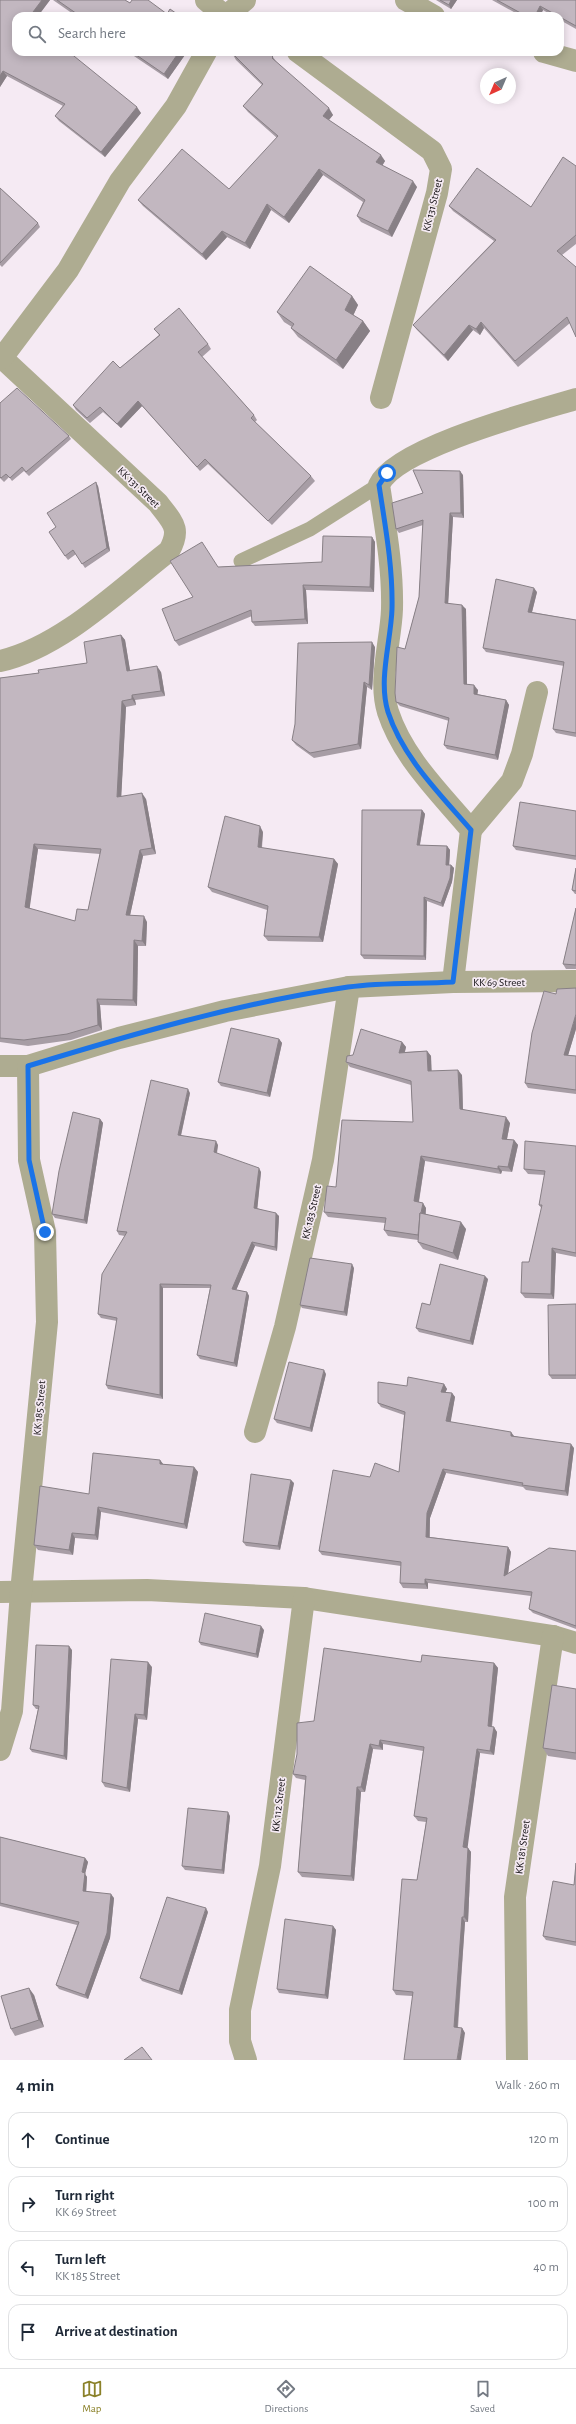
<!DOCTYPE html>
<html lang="en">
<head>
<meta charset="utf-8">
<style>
  body { margin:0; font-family:"Alegreya Sans",sans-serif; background:#f2f2f3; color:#1f2937 }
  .compass { position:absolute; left:480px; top:68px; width:36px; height:36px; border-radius:50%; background:#fff; box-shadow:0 2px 10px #0003; rotate:224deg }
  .stop { position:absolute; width:12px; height:12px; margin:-9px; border:3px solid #1a73e8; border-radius:50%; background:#fff }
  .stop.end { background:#1a73e8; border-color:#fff; box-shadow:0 1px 4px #0008 }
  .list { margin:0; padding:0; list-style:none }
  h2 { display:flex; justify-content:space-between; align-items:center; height:52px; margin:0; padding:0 16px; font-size:17px }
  h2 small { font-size:13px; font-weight:400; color:#747a83 }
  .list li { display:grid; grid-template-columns:26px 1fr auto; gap:12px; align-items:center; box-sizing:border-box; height:56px; margin:0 8px 8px; padding:0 8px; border:1px solid #e0e1e3; border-radius:12px }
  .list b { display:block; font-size:15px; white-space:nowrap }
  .list p { margin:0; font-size:13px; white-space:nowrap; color:#747a83 }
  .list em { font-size:13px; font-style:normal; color:#747a83 }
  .icon { flex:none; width:22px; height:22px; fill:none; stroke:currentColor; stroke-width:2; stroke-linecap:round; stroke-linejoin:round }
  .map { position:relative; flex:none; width:576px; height:2060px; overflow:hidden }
  .search { position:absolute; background:#fff; box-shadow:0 2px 10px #0003; left:12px; right:12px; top:12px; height:44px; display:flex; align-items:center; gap:10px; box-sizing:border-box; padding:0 14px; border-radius:12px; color:#747a83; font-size:15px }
  .sheet { height:308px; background:#fff }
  nav { display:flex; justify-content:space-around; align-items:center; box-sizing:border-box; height:56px; border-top:1px solid #e0e1e3; background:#fff; font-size:11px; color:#747a83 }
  nav a { display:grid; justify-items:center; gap:2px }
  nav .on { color:#8b8129 }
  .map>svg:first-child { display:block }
</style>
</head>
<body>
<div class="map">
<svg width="576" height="2060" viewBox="0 0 576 2060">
  <rect width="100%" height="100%" fill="#f5eaf3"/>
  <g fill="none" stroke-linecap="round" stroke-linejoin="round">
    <polyline stroke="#aeac91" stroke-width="15" points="241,561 310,529 379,485"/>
    <g stroke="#aeac91" stroke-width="22">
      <polyline points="206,0 225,16"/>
      <polyline points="406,0 434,16"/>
      <polyline points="226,16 245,0"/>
      <polyline points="298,52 432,151 441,169 437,193 381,398"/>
      <polyline points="544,52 576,61"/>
      <path d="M0 356 158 503C172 522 182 528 169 551 120 589 62 647 0 661"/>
      <polyline points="2,358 68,270 120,181 176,106 206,52"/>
      <polyline points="471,830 512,781 522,754 537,692"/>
      <path d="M453 982 471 830C440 793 403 758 388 712 378 680 391 641 392 609 393 567 385 525 379 485 395 448 536 411 576 399"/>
      <polyline points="0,1066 28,1066 119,1038 225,1011 349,987 453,982 576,981"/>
      <polyline points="255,1432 285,1327 323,1160 349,987"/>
      <polyline points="0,1592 147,1590 304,1598 553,1636 576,1643"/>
      <polyline points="0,1750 12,1711 21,1592 47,1322 45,1232 29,1160 28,1066"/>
      <polyline points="246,2060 240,2041 240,2010 270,1866 304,1598"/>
      <polyline points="517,2060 515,1897 553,1636"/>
    </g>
  </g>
  <g fill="#a79da5" fill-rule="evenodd">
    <polygon points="0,0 50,0 38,16 16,16 141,113 105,157 59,121 55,116 63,106 7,76 0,87"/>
    <polygon points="53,0 125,0 130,3 167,14 180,16 76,16"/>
    <polygon points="436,0 457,0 451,9"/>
    <polygon points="492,0 576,0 576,29 560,20 560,16 553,16 543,10 540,16 521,16"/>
    <polygon points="128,52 187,52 168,79"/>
    <polygon points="232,53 273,57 277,63 333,115 329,120 385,161 382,166 417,187 392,237 361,222 357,216 363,202 323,175 289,223 271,210 250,249 227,237 206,260 143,206 138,200 229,189 277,138 248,112 243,106 262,85 236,60"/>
    <polygon points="576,166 576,244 562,255 570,323 518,367 484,328 480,335 473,330 448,361 417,330 413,325 494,241 453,211 449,206 531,207"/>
    <polygon points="0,188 38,223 40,227 2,267 0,265"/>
    <polygon points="352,296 358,305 353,316 363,321 370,331 343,369 298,337 291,328 292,327 284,322 277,312"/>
    <polygon points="154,329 208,344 211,349 202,357 254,415 257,420 255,422 311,476 315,481 272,525 208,464 200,471 142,406 121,428 103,412 90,423 76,410 73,405 120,368 159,335"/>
    <polygon points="0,403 69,436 71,439 29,476 24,471 12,481 9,477 4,482 0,478"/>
    <polygon points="463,475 464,518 453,517 448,603 466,609 467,685 478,690 477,694 506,700 509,705 498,760 447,749 444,745 449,721 400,706 396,702 405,649 419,597 423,525 399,533 396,529 423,493"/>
    <polygon points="98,486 110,551 85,568 76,554 68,560 65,556 56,527"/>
    <polygon points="372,537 375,542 374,592 306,590 308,624 255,626 252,622 252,616 179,646 175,641 193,597 219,567 322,562"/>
    <polygon points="537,592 532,612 576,620 576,737 556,733 553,729 564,666 486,652 483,648"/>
    <path d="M121 635 125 640 130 671 161 672 165 696 135 700 136 705 126 707 121 796 146 799 156 854 143 856 130 915 147 922 146 946H138L137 1006 100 1005 102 1030 71 1040 28 1046 0 1042V678L39 673 87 663ZM38 849 100 854 88 910 75 921 29 909Z"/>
    <polygon points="375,647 372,690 367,687 361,749 314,758 296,745 292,740"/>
    <polygon points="422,810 425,814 420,845 447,846 450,850 449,865 451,865 454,868 452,882 443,907 427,901 426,960 364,959 361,955"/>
    <polygon points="576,811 576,860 516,850 513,846"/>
    <polygon points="263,832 262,848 334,859 338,864 323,942 268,941 264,936 267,910 212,892 208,887"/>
    <polygon points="576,868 576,894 575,894 572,890"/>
    <polygon points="576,908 576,969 566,969 563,964"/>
    <polygon points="556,994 576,1029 568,1055 576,1056 576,1094 528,1088 525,1083"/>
    <polygon points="279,1039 282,1043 270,1097 221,1086 218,1082"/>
    <polygon points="402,1042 406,1047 405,1052 427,1051 431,1056 431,1071 462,1075 463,1110 510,1123 507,1139 514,1140 518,1145 512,1172 502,1171 501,1174 425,1161 419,1202 426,1208 426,1214 466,1229 458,1260 423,1249 418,1242 418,1240 388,1236 384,1230 385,1223 328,1217 324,1212 336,1187 413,1122 411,1085 350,1067 346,1062 353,1055"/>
    <polygon points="190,1093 181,1136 218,1145 217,1154 261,1172 257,1208 279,1216 277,1251 255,1246 236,1290 247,1292 249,1296 237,1367 200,1359 197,1355 210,1288 163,1288 163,1399 108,1389 106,1385 117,1321 101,1318 98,1314 125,1236 119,1235 117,1231"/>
    <polygon points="100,1119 103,1123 87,1224 55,1218 52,1214"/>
    <polygon points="576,1146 576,1257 556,1253 554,1299 525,1298 521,1293 542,1209 539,1205 545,1175 528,1174 524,1169"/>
    <polygon points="354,1268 347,1316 302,1308 300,1305"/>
    <polygon points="488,1279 473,1345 419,1332 416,1328 430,1305"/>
    <polygon points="576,1304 576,1379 552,1379 549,1375"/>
    <polygon points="326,1374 312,1432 277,1423 274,1419"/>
    <polygon points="444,1384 447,1389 445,1392 452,1393 455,1397 450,1422 514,1436 574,1448 568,1496 526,1490 523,1487 446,1473 430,1518 430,1537 508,1547 511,1552 508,1574 576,1551 576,1629 533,1613 529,1609 531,1596 428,1583 428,1589 403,1588 400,1583 401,1566 322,1555 319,1551 370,1477 399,1472 404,1415 381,1407 378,1403 407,1386"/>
    <polygon points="160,1460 163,1464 194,1467 198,1472 187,1529 101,1512 98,1540 75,1538 73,1555 38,1550 34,1545 89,1494"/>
    <polygon points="294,1483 280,1550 246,1546 243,1542"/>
    <polygon points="264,1630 258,1658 201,1645 199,1642"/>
    <polygon points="72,1650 67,1760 32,1752 30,1749 38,1709 36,1709 33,1705"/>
    <polygon points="421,1662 494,1663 498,1668 492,1727 497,1732 494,1755 480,1753 467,1847 471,1852 468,1922 465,1922 458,2028 462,2028 465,2033 412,1996 396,1995 393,1990 417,1880 426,1822 418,1821 414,1816 423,1751 383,1744 383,1750 373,1749 365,1792 361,1792 354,1881 302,1877 298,1872 305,1780 296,1778 293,1774 314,1721"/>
    <polygon points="152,1667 147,1720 138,1719 130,1792 105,1787 102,1782"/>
    <polygon points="576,1689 576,1760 548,1756 543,1748"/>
    <polygon points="230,1816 224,1874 185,1870 182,1866"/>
    <polygon points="0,1837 85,1858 88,1862 85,1874 87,1877 86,1891 114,1898 110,1938 88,1999 59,1989 56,1985 77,1925 0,1906"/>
    <polygon points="576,1863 576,1946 546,1940 543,1936 574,1885"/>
    <polygon points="208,1912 182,1995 142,1981 140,1978"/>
    <polygon points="333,1926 336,1930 328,1999 279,1993 277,1989"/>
    <polygon points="34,1995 44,2027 15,2036 11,2029"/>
  </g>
  <g fill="#888086">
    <polygon points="42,0 50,0 38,16 30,16"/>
    <polygon points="451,0 457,0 451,9 449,5"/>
    <polygon points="540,6 543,10 540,16 535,16"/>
    <polygon points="179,52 187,52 168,79 164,74"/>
    <polygon points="3,71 7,76 0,87 0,76"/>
    <polygon points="137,107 141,113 105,157 101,152"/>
    <polygon points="329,108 333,115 327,122 323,116"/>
    <polygon points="381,155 385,161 380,169 376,162"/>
    <polygon points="319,169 323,175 289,223 284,217"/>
    <polygon points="413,181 417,187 392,237 388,231"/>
    <polygon points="267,204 271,210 250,249 245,243"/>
    <polygon points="222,231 227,237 206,260 202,254"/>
    <polygon points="352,296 358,305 351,320 345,310"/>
    <polygon points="363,321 370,331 343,369 336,360"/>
    <polygon points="481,322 484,328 480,335 476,329"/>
    <polygon points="469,325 473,330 448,361 444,355"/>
    <polygon points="138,401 142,406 121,428 117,424"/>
    <polygon points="460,471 463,475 464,518 461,513"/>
    <polygon points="96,482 98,486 110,551 107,548"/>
    <polygon points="450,513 453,517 448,607 445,603"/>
    <polygon points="372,537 375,542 374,592 370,587"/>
    <polygon points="303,585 306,590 308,624 305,619"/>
    <polygon points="534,588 537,592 531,616 528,612"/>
    <polygon points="462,605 466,609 467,689 464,684"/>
    <polygon points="121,635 125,640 131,676 127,671"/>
    <polygon points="372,642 375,647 372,690 369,685"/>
    <polygon points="157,666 161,672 165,696 161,691"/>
    <polygon points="364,682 367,687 361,749 358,744"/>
    <polygon points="474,685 478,690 477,698 474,694"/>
    <polygon points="132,695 135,700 136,705 132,699"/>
    <polygon points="506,700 509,705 498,760 495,755"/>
    <polygon points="122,701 126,707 121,802 117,797"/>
    <polygon points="142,793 146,799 156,854 152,848"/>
    <polygon points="422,810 425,814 419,849 417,845"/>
    <polygon points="260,826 263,832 261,852 258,847"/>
    <polygon points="34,844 38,849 29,913 25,907"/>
    <polygon points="447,846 450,850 449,868 446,865"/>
    <polygon points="140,850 143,856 129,920 126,915"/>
    <polygon points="334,859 338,864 323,942 319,937"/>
    <polygon points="451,865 454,868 452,882 443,907 441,903"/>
    <polygon points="424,897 427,901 426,960 424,956"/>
    <polygon points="144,916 147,922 146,946 142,941"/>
    <polygon points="134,940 138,946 137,1006 133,1000"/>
    <polygon points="97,999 100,1005 102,1030 98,1025"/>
    <polygon points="576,1014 576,1029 567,1059 564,1055"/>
    <polygon points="279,1039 282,1043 270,1097 267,1093"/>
    <polygon points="402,1042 406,1047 403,1058 399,1053"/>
    <polygon points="427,1051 431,1056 432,1077 428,1071"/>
    <polygon points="458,1070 462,1075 463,1115 460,1109"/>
    <polygon points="188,1089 190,1093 180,1139 178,1135"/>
    <polygon points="506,1117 510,1123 506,1144 502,1139"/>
    <polygon points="100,1119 103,1123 87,1224 84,1220"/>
    <polygon points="514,1140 518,1145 512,1172 508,1167"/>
    <polygon points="216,1141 218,1145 216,1156 214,1152"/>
    <polygon points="421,1156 425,1161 418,1206 414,1201"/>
    <polygon points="498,1166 502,1171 501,1174 498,1169"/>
    <polygon points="259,1168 261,1172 257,1212 254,1208"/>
    <polygon points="423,1203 426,1208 421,1241 418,1235"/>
    <polygon points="276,1213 279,1216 277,1251 275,1247"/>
    <polygon points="461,1222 466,1229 458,1260 453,1253"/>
    <polygon points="252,1242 255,1246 235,1293 232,1289"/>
    <polygon points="552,1248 556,1253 554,1299 551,1294"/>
    <polygon points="352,1264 354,1268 347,1316 344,1312"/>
    <polygon points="485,1276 488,1279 473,1345 470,1341"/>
    <polygon points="160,1284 163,1288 163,1399 160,1395"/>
    <polygon points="247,1292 249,1296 237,1367 234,1363"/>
    <polygon points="324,1370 326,1374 312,1432 310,1428"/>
    <polygon points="444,1384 447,1389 444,1396 441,1392"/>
    <polygon points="452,1393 455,1397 450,1426 446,1421"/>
    <polygon points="511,1432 514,1436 511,1436"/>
    <polygon points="571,1444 574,1448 568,1496 565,1491"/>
    <polygon points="160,1460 163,1464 160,1464"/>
    <polygon points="194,1467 198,1472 187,1529 184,1524"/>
    <polygon points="443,1469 446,1473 430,1518 429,1541 426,1537 427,1513"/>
    <polygon points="291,1480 294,1483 280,1550 278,1546"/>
    <polygon points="98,1507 101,1512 98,1540 95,1535"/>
    <polygon points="72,1533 75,1538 73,1555 69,1550"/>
    <polygon points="508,1547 511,1552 507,1581 504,1576"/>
    <polygon points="425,1579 428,1583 428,1589 425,1584"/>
    <polygon points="261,1626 264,1630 258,1658 256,1654"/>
    <polygon points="69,1646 72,1650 67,1760 64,1756"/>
    <polygon points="148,1662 152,1667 147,1720 144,1715"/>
    <polygon points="494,1663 498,1668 491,1731 488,1726"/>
    <polygon points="135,1714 138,1719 130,1792 127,1788"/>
    <polygon points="494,1727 497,1732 494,1755 490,1751"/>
    <polygon points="380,1740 383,1744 383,1750 379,1746"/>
    <polygon points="370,1744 373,1749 365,1792 361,1787"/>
    <polygon points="477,1749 480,1753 467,1852 463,1847"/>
    <polygon points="357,1787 361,1792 354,1881 351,1876"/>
    <polygon points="228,1812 230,1816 224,1874 222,1870"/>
    <polygon points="468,1848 471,1852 468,1922 464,1917"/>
    <polygon points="85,1858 88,1862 85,1874 87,1877 86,1895 83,1891 82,1872"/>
    <polygon points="111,1894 114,1898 110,1938 88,1999 85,1995"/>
    <polygon points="206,1908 208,1912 182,1995 179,1991"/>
    <polygon points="462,1917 465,1922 457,2032 454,2027"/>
    <polygon points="333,1926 336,1930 328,1999 325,1995"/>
    <polygon points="29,1988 34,1995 44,2027 39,2020"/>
    <polygon points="462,2028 465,2033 461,2060 457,2060"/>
  </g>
  <g fill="#c2b7c0" stroke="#888086" fill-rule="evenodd">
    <polygon points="0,0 42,0 30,16 16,16 16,52 69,52 137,107 101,152 55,116 65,104 3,71 0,76"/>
    <polygon points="57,0 125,0 130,3 132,0 148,0 167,14 170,9 180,16 80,16"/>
    <polygon points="440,0 451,0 449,5"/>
    <polygon points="497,0 576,0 576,26 560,17 560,16 558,16 540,6 535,16 526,16"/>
    <polygon points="132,52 179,52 164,74"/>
    <polygon points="233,52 268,52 273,57 272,58 329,108 323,116 381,155 376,162 413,181 388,231 357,216 365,200 319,169 284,217 267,204 245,243 222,231 202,254 138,200 182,149 229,189 278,136 243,106 263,84 232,53"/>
    <polygon points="563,157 576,166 576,235 557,251 576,267 576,337 567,317 515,361 481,322 476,329 469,325 444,355 413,325 496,240 449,206 477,168 531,207"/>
    <polygon points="0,188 38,223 0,263"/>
    <polygon points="310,266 352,296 345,310 363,321 336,360 291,328 294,324 277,312"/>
    <polygon points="179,308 208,344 198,352 254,415 251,418 311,476 268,521 205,459 197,467 138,401 117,424 100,407 87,418 73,405 113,361 120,368 160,335 154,329"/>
    <polygon points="17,388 69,436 26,472 22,467 10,478 6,474 1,478 0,477 0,403"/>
    <polygon points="413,470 460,471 461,513 450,513 445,603 462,605 464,684 474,685 474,694 506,700 495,755 444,745 449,718 396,702 395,693 397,647 405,649 419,597 423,520 396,529 392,503 423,493"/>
    <polygon points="96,482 107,548 82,564 73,550 65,556 49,532 56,527 47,513"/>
    <polygon points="323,536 372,537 370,587 303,585 305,619 252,622 251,610 175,641 162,609 193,597 170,561 202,542 218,567 322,562"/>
    <polygon points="496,579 534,588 528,612 576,620 576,733 553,729 564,662 483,648"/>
    <path d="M121 635 127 671 157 666 161 691 132 695V699L122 701 117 797 142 793 152 848 140 850 126 915 144 916 142 941 134 940 133 1000 97 999 98 1025 67 1034 24 1040 0 1038V678L39 673 38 670 87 663 84 642ZM34 844 101 849 88 910 77 909 75 921 25 907Z"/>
    <polygon points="372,642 369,685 364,682 358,744 310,753 292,740 295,724 298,643"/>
    <polygon points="520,802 576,811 576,856 513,846"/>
    <polygon points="362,810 422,810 417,845 447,846 446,865 451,865 450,878 441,903 424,897 424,956 361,955"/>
    <polygon points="225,816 260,826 258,847 334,859 319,937 264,936 268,906 208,887"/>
    <polygon points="576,868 576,891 572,890"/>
    <polygon points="576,908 576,965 563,964"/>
    <polygon points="576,988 576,1014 564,1055 576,1056 576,1090 525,1083 532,1033 544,991 556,994 557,989"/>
    <polygon points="231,1028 279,1039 267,1093 218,1082"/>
    <polygon points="361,1029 402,1042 399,1053 427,1051 428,1071 458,1070 460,1109 506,1117 502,1139 514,1140 508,1167 498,1166 498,1169 421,1156 414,1201 423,1203 421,1213 420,1213 419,1226 418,1235 384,1230 386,1218 324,1212 327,1186 336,1187 342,1120 413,1122 411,1081 346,1062 347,1056 353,1055"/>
    <polygon points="151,1080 188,1089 178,1135 216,1141 214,1152 259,1168 254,1208 276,1213 275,1247 252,1242 232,1289 247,1292 234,1363 197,1355 211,1285 160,1284 160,1395 106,1385 117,1318 98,1314 102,1274 127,1232 117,1231"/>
    <polygon points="73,1112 100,1119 84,1220 52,1214 59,1171"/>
    <polygon points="525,1141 576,1146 576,1253 552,1248 551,1294 521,1293 522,1262 529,1262 542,1205 539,1205 545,1171 524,1169"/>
    <polygon points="420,1213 461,1222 453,1253 418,1242"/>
    <polygon points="310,1258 352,1264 344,1312 300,1305"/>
    <polygon points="440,1264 485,1276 470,1341 416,1328 422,1303 430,1305"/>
    <polygon points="576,1304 576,1375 549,1375 548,1305"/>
    <polygon points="289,1362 324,1370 310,1428 274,1419"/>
    <polygon points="408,1377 444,1384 441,1392 452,1393 446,1421 511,1432 511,1436 571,1444 565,1491 522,1485 523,1483 443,1469 427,1513 426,1537 508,1547 504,1576 549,1548 576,1551 576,1626 529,1609 532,1592 425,1579 425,1584 400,1583 401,1562 319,1551 333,1470 370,1477 375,1463 399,1472 405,1412 378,1403 378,1382 407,1386"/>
    <polygon points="93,1453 160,1460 160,1464 194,1467 184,1524 98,1507 95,1535 72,1533 69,1550 34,1545 40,1486 89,1494"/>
    <polygon points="251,1474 291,1480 278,1546 243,1542"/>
    <polygon points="205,1613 261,1626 256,1654 199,1642"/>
    <polygon points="36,1645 69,1646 64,1756 30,1749 39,1706 33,1705"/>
    <polygon points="324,1648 421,1662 422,1655 494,1663 488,1726 494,1727 490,1751 477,1749 463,1847 468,1848 464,1917 462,1917 454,2027 462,2028 457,2060 404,2060 413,1992 393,1990 402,1879 417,1880 427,1818 414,1816 424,1747 380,1740 379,1746 370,1744 361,1787 357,1787 351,1876 298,1872 306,1776 293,1774 297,1754 297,1723 314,1721"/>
    <polygon points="111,1659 148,1662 144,1715 135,1714 127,1788 102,1782"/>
    <polygon points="552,1685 576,1689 576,1753 543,1748"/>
    <polygon points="188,1808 228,1812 222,1870 182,1866"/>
    <polygon points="0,1837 85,1858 82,1872 85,1873 83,1891 111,1894 107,1933 85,1995 56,1985 79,1922 0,1903"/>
    <polygon points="576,1863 576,1942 543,1936 553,1881 574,1885"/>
    <polygon points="167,1897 206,1908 179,1991 140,1978"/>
    <polygon points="285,1919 333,1926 325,1995 277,1989"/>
    <polygon points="29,1988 39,2020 11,2029 1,1996"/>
    <polygon points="142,2047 152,2060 124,2060"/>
  </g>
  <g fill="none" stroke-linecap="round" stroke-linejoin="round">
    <path stroke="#1a73e8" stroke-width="5" d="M45 1232 29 1160 28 1066C133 1034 239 1003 348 987 382 982 419 984 453 982L471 830C440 794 403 758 388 712 378 680 391 641 392 609 393 567 385 525 379 485L387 473"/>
  </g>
  <g text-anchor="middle" stroke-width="3.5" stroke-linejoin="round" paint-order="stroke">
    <g font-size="11" fill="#141114" stroke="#f5eaf3">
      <text transform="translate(432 205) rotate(-76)" y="4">KK 131 Street</text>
      <text transform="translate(139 487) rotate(44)" y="4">KK 131 Street</text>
      <text x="499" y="986">KK 69 Street</text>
      <text transform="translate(311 1212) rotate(-77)" y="4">KK 183 Street</text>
      <text transform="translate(39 1408) rotate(-85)" y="4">KK 185 Street</text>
      <text transform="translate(278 1805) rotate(-83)" y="4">KK 112 Street</text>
      <text transform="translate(522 1847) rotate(-82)" y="4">KK 181 Street</text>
    </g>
  </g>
</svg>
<svg class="compass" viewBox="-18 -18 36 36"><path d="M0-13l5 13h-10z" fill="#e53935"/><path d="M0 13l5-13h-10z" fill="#747a83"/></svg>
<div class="stop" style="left:387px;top:473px"></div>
<div class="stop end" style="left:45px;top:1232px"></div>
<div class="search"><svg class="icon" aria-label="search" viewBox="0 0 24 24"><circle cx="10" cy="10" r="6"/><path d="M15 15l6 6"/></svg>Search here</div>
</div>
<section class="sheet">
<h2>4 min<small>Walk · 260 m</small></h2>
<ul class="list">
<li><svg class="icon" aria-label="ahead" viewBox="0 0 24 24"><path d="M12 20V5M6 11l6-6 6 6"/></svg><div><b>Continue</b></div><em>120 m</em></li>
<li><svg class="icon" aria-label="right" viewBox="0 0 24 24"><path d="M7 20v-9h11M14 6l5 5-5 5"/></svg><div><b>Turn right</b><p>KK 69 Street</p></div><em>100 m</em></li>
<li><svg class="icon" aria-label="left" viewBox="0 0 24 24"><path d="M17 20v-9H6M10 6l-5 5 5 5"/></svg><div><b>Turn left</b><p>KK 185 Street</p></div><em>40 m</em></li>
<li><svg class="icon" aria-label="arrive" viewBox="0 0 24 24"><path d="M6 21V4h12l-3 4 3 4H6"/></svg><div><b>Arrive at destination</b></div></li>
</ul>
</section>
<nav>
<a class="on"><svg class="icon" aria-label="map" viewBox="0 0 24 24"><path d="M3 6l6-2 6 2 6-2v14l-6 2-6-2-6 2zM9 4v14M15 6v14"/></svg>Map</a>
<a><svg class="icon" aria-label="directions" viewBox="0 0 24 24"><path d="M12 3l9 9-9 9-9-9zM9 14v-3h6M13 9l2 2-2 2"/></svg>Directions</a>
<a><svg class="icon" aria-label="saved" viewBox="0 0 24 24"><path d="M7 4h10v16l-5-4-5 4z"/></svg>Saved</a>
</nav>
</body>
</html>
